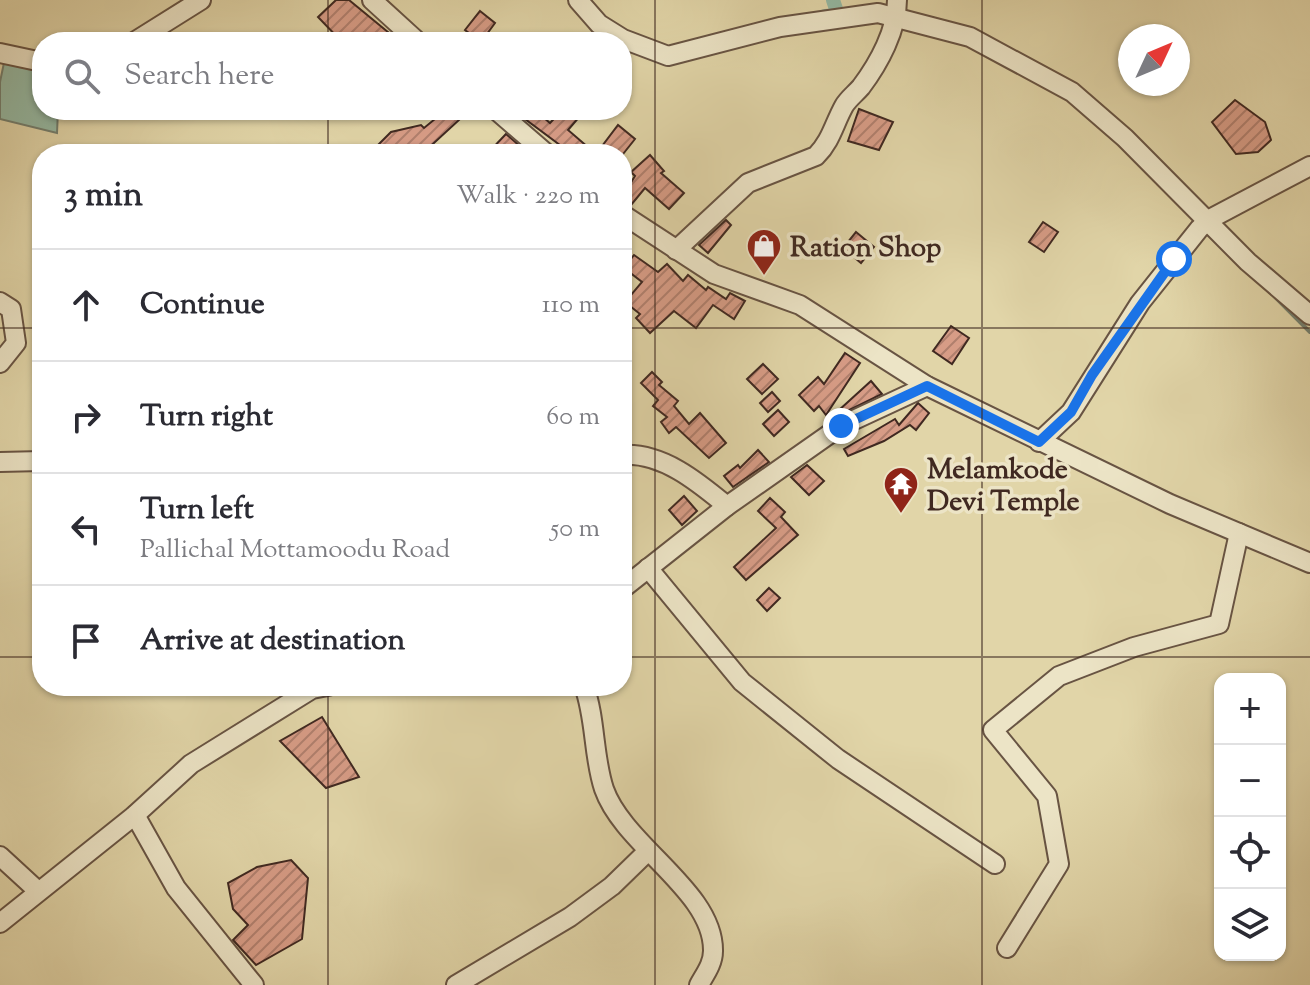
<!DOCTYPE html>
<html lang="en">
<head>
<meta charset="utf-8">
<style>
  body { margin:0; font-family:"Sorts Mill Goudy",serif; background:#f7f7f7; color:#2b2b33 }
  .controls { position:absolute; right:24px; bottom:24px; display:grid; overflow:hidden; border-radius:16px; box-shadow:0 2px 6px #0004 }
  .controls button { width:72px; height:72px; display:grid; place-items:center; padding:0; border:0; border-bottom:2px solid #e1e1e2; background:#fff; color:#2b2b33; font:40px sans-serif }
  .compass { position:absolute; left:1118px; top:24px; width:72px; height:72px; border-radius:50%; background:#fff; box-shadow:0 2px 6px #0004; rotate:46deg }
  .stop { position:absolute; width:24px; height:24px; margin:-18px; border:6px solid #1a73e8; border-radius:50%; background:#fff }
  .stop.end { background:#1a73e8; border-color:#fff; box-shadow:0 2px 8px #0008 }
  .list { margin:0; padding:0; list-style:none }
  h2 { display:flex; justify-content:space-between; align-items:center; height:104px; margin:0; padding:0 32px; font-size:34px }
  h2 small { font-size:26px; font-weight:400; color:#7c7c81 }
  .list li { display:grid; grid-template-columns:52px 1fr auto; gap:24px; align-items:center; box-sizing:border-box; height:112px; padding:0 32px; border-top:2px solid #e1e1e2 }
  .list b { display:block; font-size:30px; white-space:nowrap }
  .list p { margin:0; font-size:26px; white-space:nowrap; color:#7c7c81 }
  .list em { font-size:26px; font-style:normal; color:#7c7c81 }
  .icon { flex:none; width:44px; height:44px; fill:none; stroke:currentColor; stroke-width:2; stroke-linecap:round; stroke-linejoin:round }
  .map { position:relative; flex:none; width:1310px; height:985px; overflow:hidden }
  .search { position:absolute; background:#fff; box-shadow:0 2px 6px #0004; left:32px; top:32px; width:600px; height:88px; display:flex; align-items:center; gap:20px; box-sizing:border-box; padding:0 28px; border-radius:32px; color:#7c7c81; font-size:30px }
  .panel { position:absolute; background:#fff; box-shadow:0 2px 6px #0004; left:32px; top:144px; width:600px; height:552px; border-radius:32px }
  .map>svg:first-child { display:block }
</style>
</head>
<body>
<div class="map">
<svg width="1310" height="985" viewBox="0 0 1310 985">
  <defs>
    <pattern id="building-hatch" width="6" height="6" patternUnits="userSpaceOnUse" patternTransform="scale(2)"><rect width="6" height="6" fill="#d79c86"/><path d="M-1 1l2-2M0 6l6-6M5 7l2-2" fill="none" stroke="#b07f6d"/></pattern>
  </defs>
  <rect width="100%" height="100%" fill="#e1d5a8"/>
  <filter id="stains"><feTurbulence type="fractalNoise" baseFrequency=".0025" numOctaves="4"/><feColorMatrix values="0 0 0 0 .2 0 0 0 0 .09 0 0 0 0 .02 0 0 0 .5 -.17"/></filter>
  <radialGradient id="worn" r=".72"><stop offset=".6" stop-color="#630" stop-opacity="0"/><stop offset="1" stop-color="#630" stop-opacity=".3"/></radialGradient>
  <polygon fill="#95b9a3" stroke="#737f6f" stroke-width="2" points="6,53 42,65 42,110 58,110 57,133 0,119 0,82"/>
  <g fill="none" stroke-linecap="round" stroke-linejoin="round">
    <polyline stroke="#737f6f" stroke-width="4" points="1270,292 1310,332"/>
    <polyline stroke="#95b9a3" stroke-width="14" points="825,16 838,15 833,0"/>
  </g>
  <g fill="url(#building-hatch)" stroke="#402921" stroke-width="2">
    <polygon points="336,0 349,0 400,42 342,42 318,17"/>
    <polygon points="480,11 495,23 481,42 465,30"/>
    <polygon points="1235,100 1265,122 1271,140 1258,152 1236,154 1212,122"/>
    <polygon points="859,109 893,122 879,150 848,141"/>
    <polygon points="446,110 451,110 459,120 422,154 369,154 391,132 421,125 424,128"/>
    <polygon points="526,110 535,110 550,123 562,110 574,110 581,115 568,130 596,154 618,125 635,139 623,154 572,154 521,116"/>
    <polygon points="506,134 529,154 487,154"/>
    <polygon points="650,155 664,171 661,173 684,193 669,209 645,188 631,205 622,197 635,176 631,172"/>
    <polygon points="726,220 731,225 708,253 699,245"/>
    <polygon points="1043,222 1058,232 1044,252 1029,242"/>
    <polygon points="856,232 874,247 861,263 843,248"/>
    <polygon points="634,255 658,272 667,264 683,281 688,275 706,290 708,287 726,299 730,293 745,301 734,319 713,305 696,328 674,311 650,333 636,318 640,314 625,302 642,282 624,268"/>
    <polygon points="951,326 969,338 952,364 933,351"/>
    <polygon points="845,353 860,363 826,415 819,406 814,411 799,395 818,377 824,384"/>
    <polygon points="763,364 778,379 762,394 747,379"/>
    <polygon points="652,372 662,382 659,385 678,401 674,406 689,424 700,413 726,443 709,458 676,427 669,433 661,422 667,417 653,406 658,400 641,383"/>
    <polygon points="871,381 882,394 827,421"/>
    <polygon points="772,392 780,401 768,412 760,403"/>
    <polygon points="918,403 929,413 916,430 910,425 884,441 848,456 844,449 895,419 899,425"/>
    <polygon points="778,410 789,422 774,436 763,424"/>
    <polygon points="758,450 769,462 733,487 724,476 738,465 740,468"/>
    <polygon points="807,465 824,481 809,495 791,477"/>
    <polygon points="684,496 697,511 682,525 669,510"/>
    <polygon points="770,498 785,512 781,517 798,535 746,580 734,567 776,528 758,511"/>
    <polygon points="769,588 780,598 767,611 757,600"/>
    <polygon points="322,717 359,777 326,788 280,741"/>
    <polygon points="291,860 308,878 302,939 256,965 233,940 248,925 233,909 228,883 257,867"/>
  </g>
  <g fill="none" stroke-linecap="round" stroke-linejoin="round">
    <defs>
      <g id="minor">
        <polyline points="372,0 418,42"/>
        <polyline points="578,0 599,24 623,39 668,56 780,27 878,13 970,37 1072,92 1125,138 1248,262 1310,315"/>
        <polyline points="134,42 201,0"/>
        <polyline points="0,53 42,62"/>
        <polyline points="496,110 547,154"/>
        <polyline points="622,214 714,274 800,305 927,386 1170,504 1310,563"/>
        <path d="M676 250 748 183 816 156C831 141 834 124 844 106 848 99 855 94 861 87 879 63 897 30 897 0"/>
        <polyline points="0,302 11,309 16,343 0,363"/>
        <polyline points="1039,442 1071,412 1140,303 1199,229 1208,220 1310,166"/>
        <path d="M622 455C662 452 698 482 727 506"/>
        <polyline points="0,462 42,461"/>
        <polyline points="648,568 742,682 838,759 995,864"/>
        <polyline points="622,589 727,506 841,426 927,386"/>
        <path d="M584 686C596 719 593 756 604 789 624 846 714 891 713 951 713 964 705 974 699 985"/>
        <polyline points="135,815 176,888 254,985"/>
        <polyline points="0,856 38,891"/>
        <polyline points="0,923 135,815 191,764 312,689 328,686"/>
        <polyline points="1007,948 1059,864 1047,796 993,730 1059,676 1134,647 1219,624 1239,533"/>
        <polyline points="456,985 570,917 612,886 648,851"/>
      </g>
    </defs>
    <use href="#minor" stroke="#685443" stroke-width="22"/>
    <use href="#minor" stroke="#ece4c6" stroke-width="18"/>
  </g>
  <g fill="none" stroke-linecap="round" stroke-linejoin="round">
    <polyline stroke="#1a73e8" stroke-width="10" points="841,426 927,386 1039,442 1071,412 1092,375 1174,259"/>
  </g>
  <path fill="none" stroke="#402921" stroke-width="2" stroke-opacity="0.55" d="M328 0V42M655 0V985M982 0V985M328 110V154M0 328H42M622 328H1310M0 657H42M622 657H1310M328 686V985"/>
  <defs>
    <symbol id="shop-pin" viewBox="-11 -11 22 30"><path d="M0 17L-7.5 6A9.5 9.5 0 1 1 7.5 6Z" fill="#8f2418" stroke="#ece4c6"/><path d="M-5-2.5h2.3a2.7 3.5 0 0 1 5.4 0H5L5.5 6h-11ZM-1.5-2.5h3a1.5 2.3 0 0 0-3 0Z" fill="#fff"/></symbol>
    <symbol id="temple-pin" viewBox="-11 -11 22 30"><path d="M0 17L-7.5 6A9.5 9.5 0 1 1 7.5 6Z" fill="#8f2418" stroke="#ece4c6"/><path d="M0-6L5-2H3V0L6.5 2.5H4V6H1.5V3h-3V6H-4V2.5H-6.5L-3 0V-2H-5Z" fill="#fff"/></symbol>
  </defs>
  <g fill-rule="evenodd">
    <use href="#shop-pin" x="744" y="226" width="40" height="54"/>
    <use href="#temple-pin" x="881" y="464" width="40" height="54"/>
  </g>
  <g text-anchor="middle" stroke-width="7" stroke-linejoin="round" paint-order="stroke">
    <g font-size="28" font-weight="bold" fill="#402921" stroke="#ece4c6" text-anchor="start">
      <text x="790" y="256">Ration Shop</text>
      <text x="927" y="478">Melamkode<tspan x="927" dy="32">Devi Temple</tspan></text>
    </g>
  </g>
  <rect width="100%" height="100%" filter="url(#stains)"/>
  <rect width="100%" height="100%" fill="url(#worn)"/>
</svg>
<div class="controls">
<button>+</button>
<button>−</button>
<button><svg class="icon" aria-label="locate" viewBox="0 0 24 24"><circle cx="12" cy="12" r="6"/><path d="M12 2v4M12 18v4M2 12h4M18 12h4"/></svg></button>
<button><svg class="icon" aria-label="layers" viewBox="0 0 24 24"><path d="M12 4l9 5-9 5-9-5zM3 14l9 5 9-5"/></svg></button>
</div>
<svg class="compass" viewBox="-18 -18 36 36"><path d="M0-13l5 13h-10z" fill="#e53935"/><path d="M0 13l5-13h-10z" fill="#7c7c81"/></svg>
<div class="stop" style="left:1174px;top:259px"></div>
<div class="stop end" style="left:841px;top:426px"></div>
<div class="search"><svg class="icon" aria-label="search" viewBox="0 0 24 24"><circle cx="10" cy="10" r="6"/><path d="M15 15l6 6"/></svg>Search here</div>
<section class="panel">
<h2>3 min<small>Walk · 220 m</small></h2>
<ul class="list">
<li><svg class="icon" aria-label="ahead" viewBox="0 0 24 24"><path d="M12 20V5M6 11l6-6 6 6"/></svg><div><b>Continue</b></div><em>110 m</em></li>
<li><svg class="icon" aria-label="right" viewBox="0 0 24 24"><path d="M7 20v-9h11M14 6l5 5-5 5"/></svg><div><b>Turn right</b></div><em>60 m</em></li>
<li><svg class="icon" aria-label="left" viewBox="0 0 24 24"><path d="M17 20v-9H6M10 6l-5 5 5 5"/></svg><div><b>Turn left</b><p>Pallichal Mottamoodu Road</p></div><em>50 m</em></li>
<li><svg class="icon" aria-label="arrive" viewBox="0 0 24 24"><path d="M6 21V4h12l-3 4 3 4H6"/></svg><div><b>Arrive at destination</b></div></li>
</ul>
</section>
</div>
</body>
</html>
